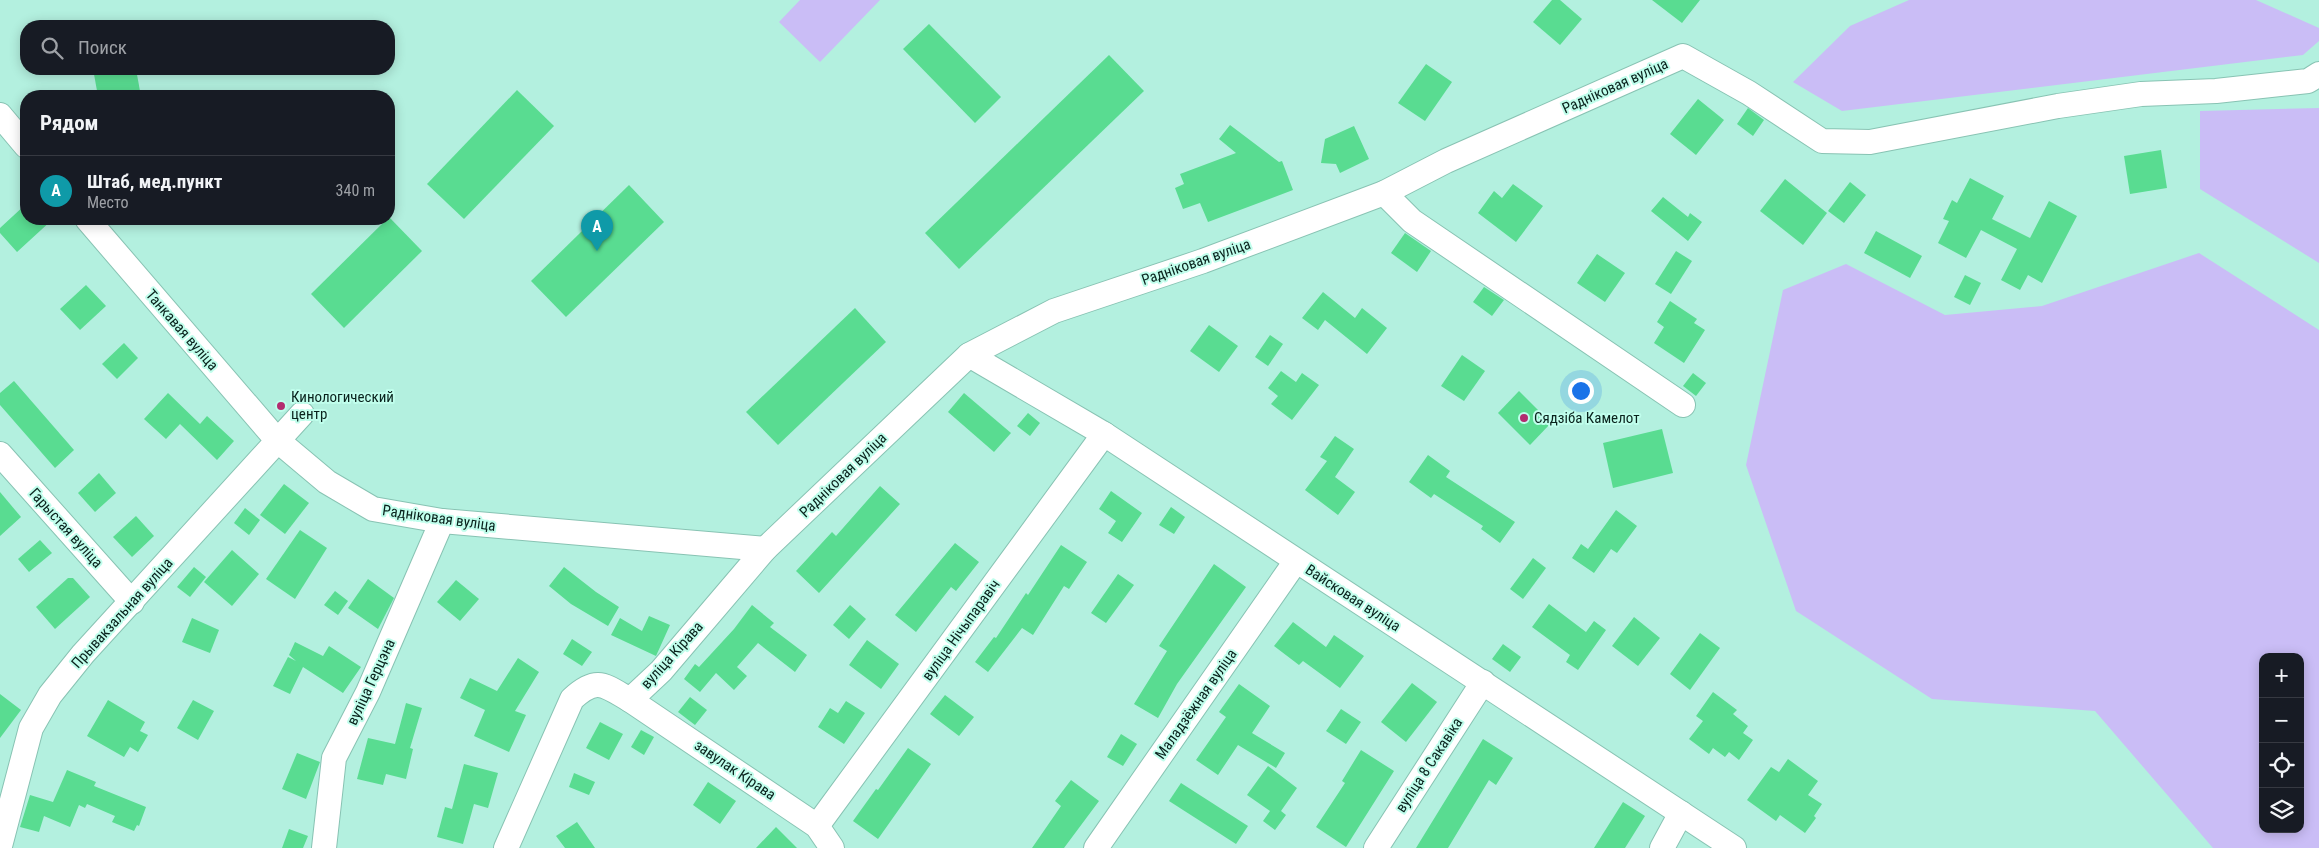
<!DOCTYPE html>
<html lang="ru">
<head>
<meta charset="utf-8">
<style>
  body { margin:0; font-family:"Roboto Condensed",sans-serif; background:#242831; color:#f1f3f6 }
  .controls { position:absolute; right:15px; bottom:15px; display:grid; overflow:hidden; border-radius:10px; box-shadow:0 2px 12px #0003 }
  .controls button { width:45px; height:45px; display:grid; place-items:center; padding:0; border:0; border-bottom:1px solid #363941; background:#171b24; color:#f1f3f6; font:25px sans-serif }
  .you { position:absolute; left:1580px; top:390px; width:18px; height:18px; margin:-12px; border:4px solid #fff; border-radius:50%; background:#1a73e8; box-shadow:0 0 0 8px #1a73e833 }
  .badge { display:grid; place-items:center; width:32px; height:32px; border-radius:50%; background:#0f766e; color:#fff; font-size:16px; font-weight:700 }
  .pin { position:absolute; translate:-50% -41px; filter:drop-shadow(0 1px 2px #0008) }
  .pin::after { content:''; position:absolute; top:26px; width:18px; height:15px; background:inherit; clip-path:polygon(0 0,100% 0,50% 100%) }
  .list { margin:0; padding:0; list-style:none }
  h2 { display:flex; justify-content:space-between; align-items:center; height:65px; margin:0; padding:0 20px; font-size:21px }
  h2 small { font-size:16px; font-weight:400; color:#9ea1a6 }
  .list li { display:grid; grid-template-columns:32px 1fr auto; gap:15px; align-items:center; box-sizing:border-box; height:70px; padding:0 20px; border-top:1px solid #363941 }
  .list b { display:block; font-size:19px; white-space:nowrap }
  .list p { margin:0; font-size:16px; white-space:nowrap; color:#9ea1a6 }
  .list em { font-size:16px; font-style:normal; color:#9ea1a6 }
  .icon { flex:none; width:28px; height:28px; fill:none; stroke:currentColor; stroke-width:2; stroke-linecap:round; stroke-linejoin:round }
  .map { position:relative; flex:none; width:2319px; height:848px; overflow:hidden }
  .search { position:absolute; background:#171b24; box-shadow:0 2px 12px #0003; left:20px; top:20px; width:375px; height:55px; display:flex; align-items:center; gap:12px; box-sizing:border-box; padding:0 18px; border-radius:20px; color:#9ea1a6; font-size:19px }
  .panel { position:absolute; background:#171b24; box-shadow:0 2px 12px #0003; left:20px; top:90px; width:375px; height:135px; border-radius:20px }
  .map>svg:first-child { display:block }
</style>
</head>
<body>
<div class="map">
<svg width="2319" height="848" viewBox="0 0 2319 848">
  <rect width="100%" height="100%" fill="#b3f0df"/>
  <g fill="#cabdf6" fill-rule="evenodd">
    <polygon points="800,0 880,0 820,62 779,22"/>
    <polygon points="1909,0 2256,0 2319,28 2319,41 2303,55 1842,111 1793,82 1850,26"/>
    <polygon points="2319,108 2319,263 2200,189 2200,111"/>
    <path d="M2199 253 2319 330V848H2213L2095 711 1932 699 1796 611 1746 465 1783 290 1846 264 1945 315 2042 306ZM2263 657H2300V829H2263Z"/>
  </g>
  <g fill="#59dc91">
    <polygon points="1552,0 1560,0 1582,19 1560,45 1533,22"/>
    <polygon points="1652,0 1700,0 1682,23"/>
    <polygon points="929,24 1001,97 975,123 903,49"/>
    <polygon points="1109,55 1144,91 959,269 925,233"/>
    <polygon points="1426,64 1452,82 1425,121 1398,103"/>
    <polygon points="93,69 136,69 140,91 98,96"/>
    <polygon points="517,90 554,126 464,219 427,184"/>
    <polygon points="1698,99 1724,120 1696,155 1670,134"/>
    <polygon points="1748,108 1764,120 1753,136 1737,124"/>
    <polygon points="1230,125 1279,162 1282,161 1293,190 1208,222 1200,203 1183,209 1175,188 1184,184 1180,174 1236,153 1219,139"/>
    <polygon points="1354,126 1369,159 1340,173 1336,164 1321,163 1325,139"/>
    <polygon points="2161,150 2167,188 2130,194 2124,156"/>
    <polygon points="1970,178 2004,196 1992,219 2030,238 2049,201 2077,216 2042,283 2028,275 2020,290 2001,280 2017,249 1981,230 1966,258 1938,243 1949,221 1943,219 1952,200 1957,203"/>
    <polygon points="1785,179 1827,213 1803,245 1760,211"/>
    <polygon points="1850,182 1866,195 1844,223 1828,211"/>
    <polygon points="1513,184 1543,206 1516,242 1478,213 1494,191 1502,198"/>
    <polygon points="629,185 664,222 566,317 531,281"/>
    <polygon points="1663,197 1688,217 1690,213 1702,222 1688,241 1651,211"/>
    <polygon points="26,204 26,219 53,219 17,252 0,233 0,228"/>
    <polygon points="389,217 422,251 344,328 311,294"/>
    <polygon points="1876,231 1922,256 1910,278 1864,253"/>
    <polygon points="1405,233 1431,251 1417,272 1391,253"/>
    <polygon points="1676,251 1692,261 1671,294 1655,284"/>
    <polygon points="1597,254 1625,273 1605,302 1577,283"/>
    <polygon points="1965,275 1981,283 1970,305 1954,297"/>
    <polygon points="86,285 106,306 80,330 60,309"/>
    <polygon points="1484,287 1504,300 1492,316 1473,302"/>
    <polygon points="1323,292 1355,318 1362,308 1387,328 1367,354 1325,320 1318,330 1302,318"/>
    <polygon points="1670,301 1697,319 1694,323 1705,330 1684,363 1654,343 1664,327 1657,322"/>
    <polygon points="855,308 886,342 778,445 746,412"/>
    <polygon points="1209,325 1238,346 1219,372 1190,351"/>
    <polygon points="1270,335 1283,344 1268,366 1255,357"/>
    <polygon points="124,343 138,358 117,379 102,364"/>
    <polygon points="1462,355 1485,371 1464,401 1441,386"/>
    <polygon points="1281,371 1296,382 1302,373 1319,385 1292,420 1271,404 1278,396 1268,388"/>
    <polygon points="1693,373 1706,383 1696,396 1683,386"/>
    <polygon points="14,381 74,450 55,468 0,405 0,393"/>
    <polygon points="1519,391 1551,423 1530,445 1498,413"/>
    <polygon points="168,393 200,424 207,416 234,441 217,460 180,424 166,439 144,419"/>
    <polygon points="964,393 1011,433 994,452 948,412"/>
    <polygon points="1028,413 1040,423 1030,436 1017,426"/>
    <polygon points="1662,429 1673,473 1613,488 1603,443"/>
    <polygon points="1335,436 1354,449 1335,477 1355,492 1338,515 1305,490 1327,461 1320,457"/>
    <polygon points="1428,455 1450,471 1446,477 1515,522 1500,543 1481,529 1483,526 1434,494 1431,498 1409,482"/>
    <polygon points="99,473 116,493 95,512 78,493"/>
    <polygon points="284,484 309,503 285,534 260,515"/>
    <polygon points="880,486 900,504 819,593 796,571 832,532 836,536"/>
    <polygon points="1111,491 1142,513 1122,542 1108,533 1116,521 1099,509"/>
    <polygon points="0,492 21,517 0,536"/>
    <polygon points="1171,507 1185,517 1174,534 1159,525"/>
    <polygon points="245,508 260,520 249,535 234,523"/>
    <polygon points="1616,510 1637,526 1617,553 1611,549 1594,573 1572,558 1581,544 1588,549"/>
    <polygon points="136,516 154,536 132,557 113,537"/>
    <polygon points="300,530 327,548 295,599 266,579"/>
    <polygon points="40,540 52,553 29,572 18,559"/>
    <polygon points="955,543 979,562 956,591 951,587 916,632 895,615"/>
    <polygon points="1061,545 1087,562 1069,589 1064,586 1033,635 1022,628 988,672 975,662 994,637 996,638 1026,593 1028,595"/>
    <polygon points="232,550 259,574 232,606 204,582"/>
    <polygon points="1533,558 1546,568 1523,599 1510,589"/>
    <polygon points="1214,564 1246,587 1177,684 1158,718 1134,704 1167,651 1159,646"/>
    <polygon points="194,567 206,577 190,597 177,587"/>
    <polygon points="564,567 596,592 619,607 608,626 571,604 549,586"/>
    <polygon points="1118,574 1134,585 1106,623 1091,613"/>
    <polygon points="68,578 73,578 90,597 55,629 36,607"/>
    <polygon points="368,579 394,598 378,629 348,608"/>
    <polygon points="456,580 479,599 460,621 437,602"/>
    <polygon points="335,591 348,601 338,615 324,605"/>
    <polygon points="1549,604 1586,632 1594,621 1606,630 1578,670 1566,662 1570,655 1532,627"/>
    <polygon points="752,605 774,623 770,627 807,655 795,672 758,643 737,667 747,676 734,690 716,673 700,692 684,679 695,664 699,667 734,629"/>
    <polygon points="850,605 866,619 849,639 833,625"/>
    <polygon points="649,616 670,625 656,656 611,635 620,618 642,631"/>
    <polygon points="1634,617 1660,638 1638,666 1612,646"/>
    <polygon points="192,618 219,630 210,653 182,642"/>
    <polygon points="1293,622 1326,647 1334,635 1364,656 1340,688 1303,661 1299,665 1274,646"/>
    <polygon points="1700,633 1720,648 1690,690 1670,674"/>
    <polygon points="572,639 592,652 582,666 563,654"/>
    <polygon points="867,640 899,664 881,689 849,665"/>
    <polygon points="295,642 323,656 329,646 361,667 343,693 303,667 290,694 273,686 288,657 296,661 289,655"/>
    <polygon points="1503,644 1521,657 1510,672 1492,659"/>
    <polygon points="518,658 539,672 515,711 526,715 509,752 474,736 485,710 460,698 470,678 497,691"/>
    <polygon points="1412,683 1437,702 1406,742 1381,722"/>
    <polygon points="1239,684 1270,706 1252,733 1285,753 1276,768 1238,745 1218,775 1196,760 1226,717 1219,712"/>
    <polygon points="1713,692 1737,710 1733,714 1748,726 1743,733 1753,740 1739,760 1729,752 1725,757 1713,748 1709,754 1689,739 1703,721 1696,716"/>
    <polygon points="0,694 21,710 0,738"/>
    <polygon points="945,695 974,717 959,736 930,714"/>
    <polygon points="690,697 707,710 695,725 678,712"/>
    <polygon points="108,700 145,722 140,731 148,735 138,752 130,747 124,757 87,736"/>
    <polygon points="193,700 214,711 198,740 177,728"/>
    <polygon points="846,701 865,713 844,744 818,727 830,708 838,713"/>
    <polygon points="406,703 422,708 410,748 413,749 406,779 386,774 383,785 357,779 368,738 395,744"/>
    <polygon points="1341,709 1361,722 1346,744 1326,731"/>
    <polygon points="600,722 623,734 609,760 586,748"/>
    <polygon points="641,730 654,737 644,755 631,747"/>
    <polygon points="1121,734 1137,744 1123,766 1107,757"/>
    <polygon points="1483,739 1513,758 1496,785 1489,780 1448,848 1416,848"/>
    <polygon points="908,748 931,764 878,839 853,821 876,789 878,790"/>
    <polygon points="1361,750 1394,771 1346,847 1316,827 1345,783 1342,781"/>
    <polygon points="297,753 320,762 306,799 282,789"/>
    <polygon points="1788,759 1818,781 1808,795 1822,804 1814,816 1816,818 1805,833 1780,815 1776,821 1747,800 1771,767 1779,772"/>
    <polygon points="464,764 498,773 488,808 474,804 463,844 437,837 445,807 452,809"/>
    <polygon points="1268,766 1297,788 1281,811 1286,815 1275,830 1263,821 1270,811 1247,795"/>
    <polygon points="67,770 96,782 94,786 146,807 139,826 137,825 134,831 112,822 115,816 87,804 85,808 79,805 70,827 44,816 39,832 20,827 30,795 53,802"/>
    <polygon points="574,773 595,782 589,795 569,787"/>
    <polygon points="1071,780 1099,801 1064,848 1032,848 1061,806 1055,801"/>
    <polygon points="708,782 736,801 720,824 693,805"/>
    <polygon points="1181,783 1248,826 1236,844 1169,801"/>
    <polygon points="1623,802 1645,816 1625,848 1594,848"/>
    <polygon points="577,822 595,848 565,848 556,836"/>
    <polygon points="776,827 797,848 756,848"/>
    <polygon points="289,829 308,836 303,848 282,848"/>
  </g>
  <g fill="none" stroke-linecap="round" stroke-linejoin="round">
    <defs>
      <g id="street">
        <polyline points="0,115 26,146"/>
        <polyline points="1384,193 1412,221 1683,405"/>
        <polyline points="87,219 277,440 327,482 373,509 442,521 765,549"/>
        <polyline points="969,355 1104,434 1734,848"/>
        <polyline points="0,454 132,602"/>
        <polyline points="630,700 817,826 832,848"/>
        <polyline points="817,826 1104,434"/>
        <polyline points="0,846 31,728 50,695 83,654 302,414"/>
        <polyline points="324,848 334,758 368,692 442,521"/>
        <path d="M506 848 572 699C597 676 604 685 630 700L661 671 765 549 969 355 1054 311 1203 261 1384 193 1446 161 1683 56 1749 93 1822 141 1870 142 2058 106 2141 94 2216 91 2308 81 2319 74"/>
        <polyline points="1096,848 1296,561"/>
        <polyline points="1376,848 1483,682"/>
        <polyline points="1662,848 1681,813"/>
      </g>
    </defs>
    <use href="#street" stroke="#88c3b3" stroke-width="26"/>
    <use href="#street" stroke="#fff" stroke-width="24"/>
  </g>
  <g fill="#b32c6f" stroke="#c0feec" stroke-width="2">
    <circle cx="281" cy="406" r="5"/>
    <circle cx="1524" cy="418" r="5"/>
  </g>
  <g text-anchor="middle" stroke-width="4" stroke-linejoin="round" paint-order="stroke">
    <g font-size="15" fill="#09221c" stroke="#c0feec">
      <text transform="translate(1615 86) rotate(-24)" y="5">Радніковая вуліца</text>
      <text transform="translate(1196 262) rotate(-19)" y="5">Радніковая вуліца</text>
      <text transform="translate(182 330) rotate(49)" y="5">Танкавая вуліца</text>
      <text transform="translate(843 475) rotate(-44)" y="5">Радніковая вуліца</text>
      <text transform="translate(439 518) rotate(8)" y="5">Радніковая вуліца</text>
      <text transform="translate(66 528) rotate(48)" y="5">Гарыстая вуліца</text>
      <text transform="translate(1353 598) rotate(33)" y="5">Вайсковая вуліца</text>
      <text transform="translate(122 613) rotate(-48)" y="5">Прывакзальная вуліца</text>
      <text transform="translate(961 630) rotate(-54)" y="5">вуліца Нічыпаравіч</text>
      <text transform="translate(672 655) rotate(-48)" y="5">вуліца Кірава</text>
      <text transform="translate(371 682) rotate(-65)" y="5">вуліца Герцэна</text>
      <text transform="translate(1196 704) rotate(-55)" y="5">Маладзёжная вуліца</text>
      <text transform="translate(1429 765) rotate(-57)" y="5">вуліца 8 Сакавіка</text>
      <text transform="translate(735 770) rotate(34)" y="5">завулак Кірава</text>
    </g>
    <g font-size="15" fill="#09221c" stroke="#c0feec" text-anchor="start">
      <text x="291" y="402">Кинологический<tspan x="291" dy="17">центр</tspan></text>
      <text x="1534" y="423">Сядзіба Камелот</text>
    </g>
  </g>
</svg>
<div class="controls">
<button>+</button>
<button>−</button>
<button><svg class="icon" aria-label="locate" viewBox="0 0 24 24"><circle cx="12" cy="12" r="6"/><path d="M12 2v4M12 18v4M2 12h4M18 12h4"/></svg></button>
<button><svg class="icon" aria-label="layers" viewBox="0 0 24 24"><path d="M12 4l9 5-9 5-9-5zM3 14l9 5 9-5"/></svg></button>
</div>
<div class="you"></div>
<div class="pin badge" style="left:597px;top:251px;background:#0f9aa8">A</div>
<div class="search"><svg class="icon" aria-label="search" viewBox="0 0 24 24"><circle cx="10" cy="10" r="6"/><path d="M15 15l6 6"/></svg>Поиск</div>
<section class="panel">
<h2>Рядом<small></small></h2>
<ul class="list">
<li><span class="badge" style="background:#0f9aa8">A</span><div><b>Штаб, мeд.пункт</b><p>Место</p></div><em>340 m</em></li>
</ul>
</section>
</div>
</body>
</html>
